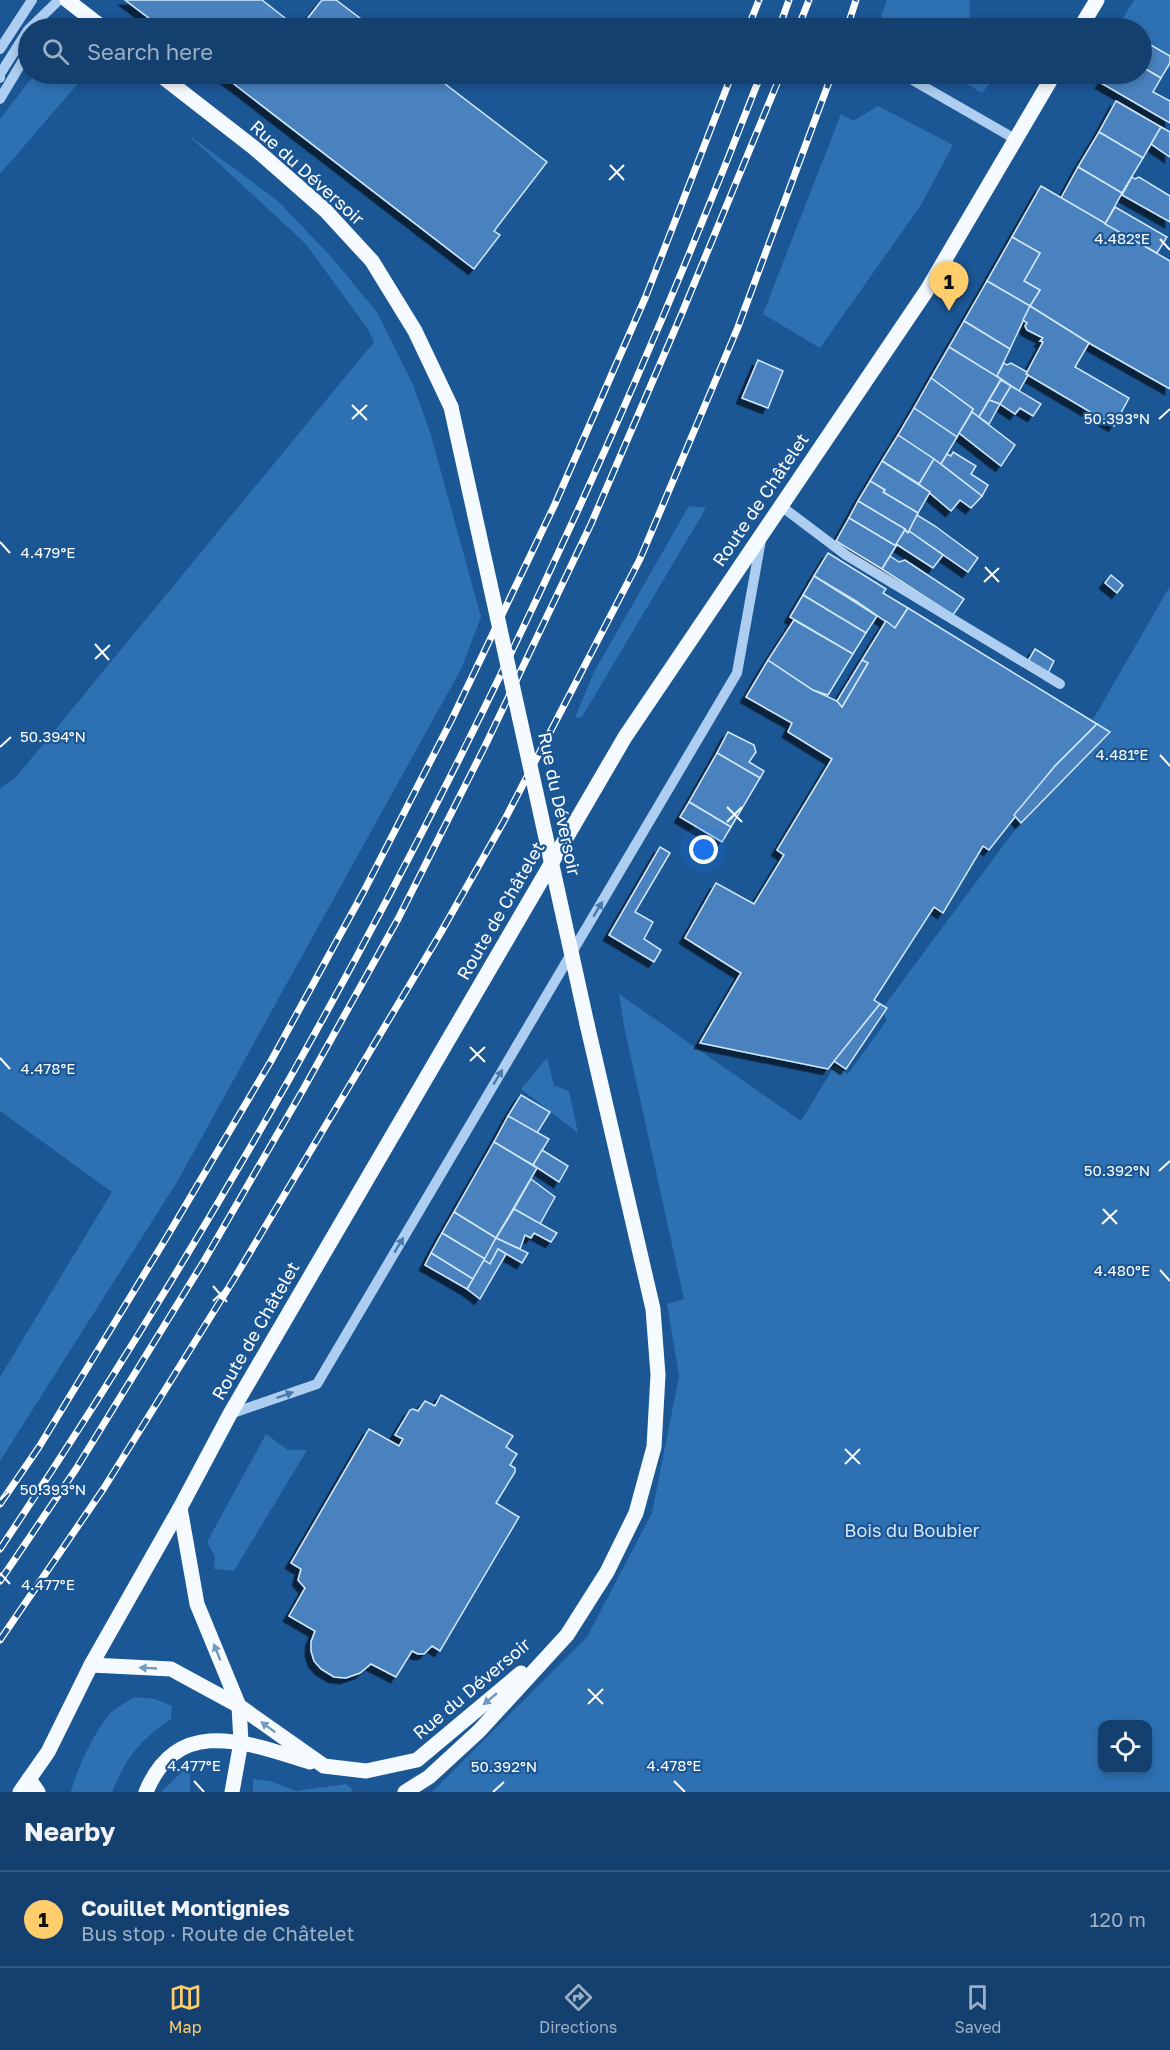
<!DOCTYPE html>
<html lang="en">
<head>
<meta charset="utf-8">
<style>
  body { margin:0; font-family:"Golos Text",sans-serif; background:#214b78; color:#f1f3f6 }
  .controls { position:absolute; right:18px; bottom:18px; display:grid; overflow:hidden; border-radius:12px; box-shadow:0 3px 9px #0003 }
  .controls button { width:54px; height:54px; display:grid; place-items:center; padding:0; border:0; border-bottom:2px solid #335983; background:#144070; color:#f1f3f6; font:30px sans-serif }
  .you { position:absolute; left:704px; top:850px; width:21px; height:21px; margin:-15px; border:4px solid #fff; border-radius:50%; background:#1a73e8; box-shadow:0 0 0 9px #1a73e833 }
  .badge { display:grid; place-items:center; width:39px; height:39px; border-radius:50%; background:#ffcd6b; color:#111; font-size:20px; font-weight:700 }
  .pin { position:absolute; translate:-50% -50px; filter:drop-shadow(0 2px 3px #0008) }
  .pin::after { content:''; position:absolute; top:32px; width:21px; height:18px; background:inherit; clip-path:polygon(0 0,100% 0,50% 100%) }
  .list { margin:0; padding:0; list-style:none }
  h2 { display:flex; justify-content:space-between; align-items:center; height:78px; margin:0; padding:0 24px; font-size:26px }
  h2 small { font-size:20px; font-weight:400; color:#9dafc3 }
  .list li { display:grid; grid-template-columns:39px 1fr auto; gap:18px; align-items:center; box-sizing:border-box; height:96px; padding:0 24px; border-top:2px solid #335983 }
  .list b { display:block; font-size:22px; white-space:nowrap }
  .list p { margin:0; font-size:20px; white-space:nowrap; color:#9dafc3 }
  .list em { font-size:20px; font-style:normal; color:#9dafc3 }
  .icon { flex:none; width:33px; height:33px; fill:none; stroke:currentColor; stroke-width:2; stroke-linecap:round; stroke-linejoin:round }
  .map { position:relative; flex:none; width:1170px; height:1792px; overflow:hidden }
  .search { position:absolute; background:#144070; box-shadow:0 3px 9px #0003; left:18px; right:18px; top:18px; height:66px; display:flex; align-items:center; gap:15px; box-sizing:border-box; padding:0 21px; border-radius:33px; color:#9dafc3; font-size:22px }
  .sheet { height:174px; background:#144070 }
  nav { display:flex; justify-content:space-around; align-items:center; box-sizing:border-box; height:84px; border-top:2px solid #335983; background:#144070; font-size:16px; color:#9dafc3 }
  nav a { display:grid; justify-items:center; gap:3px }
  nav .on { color:#ffcd6b }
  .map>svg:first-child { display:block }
</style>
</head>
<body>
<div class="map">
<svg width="1170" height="1792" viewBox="0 0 1170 1792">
  <defs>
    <filter id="shadow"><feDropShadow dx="-5.5" dy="5.5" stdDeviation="0" flood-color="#0009"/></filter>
  </defs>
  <rect width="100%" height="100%" fill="#1b5695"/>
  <g fill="#2e71b3" fill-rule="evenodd">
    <polygon points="887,0 970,0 969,28 888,28 881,16"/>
    <polygon points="1134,0 1170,0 1170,69 1142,54 1142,28 1117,28"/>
    <polygon points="35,74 86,74 0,174 0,119"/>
    <polygon points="950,74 992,74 996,75 982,93"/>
    <polygon points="878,106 953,145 921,205 820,348 763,314 841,114 853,121"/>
    <polygon points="187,134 277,200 333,259 377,312 413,385 430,432 481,617 461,669 177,1182 0,1461 0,1377 112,1192 0,1111 0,789 17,776 374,342 368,329 305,243"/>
    <polygon points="689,506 706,508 582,717 575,718 593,674"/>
    <path d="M1170 586V1792H432L587 1637 652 1513 679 1376 667 1304 684 1299 624 1026 619 994 801 1121 835 1065 848 1074 887 1020 881 1010 1029 811 1095 716ZM1102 1724H1148V1770H1102Z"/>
    <polygon points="547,1058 554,1085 569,1091 578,1133 521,1089"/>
    <polygon points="266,1434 288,1450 307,1450 234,1571 214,1569 215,1557 207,1542"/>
    <path d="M134 1697 155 1699 172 1706 171 1719C139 1741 127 1756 112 1792H71C75 1773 96 1728 110 1714 116 1707 126 1703 134 1697Z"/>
    <polygon points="183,1771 190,1774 190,1792 161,1792"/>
    <polygon points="253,1779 270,1781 296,1791 346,1784 352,1789 351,1792 253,1792"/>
  </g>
  <g fill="#4882be" stroke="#d3e7fb" stroke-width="1.5" filter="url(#shadow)">
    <polygon points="125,0 262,0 285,18 277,28 162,28"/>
    <polygon points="322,0 336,0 373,28 300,28"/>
    <polygon points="1142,40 1170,56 1170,63 1161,78 1142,67"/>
    <polygon points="1142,67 1161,78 1153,92 1170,101 1170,123 1101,83 1107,74 1142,74"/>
    <polygon points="221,74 432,74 547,162 494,231 500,235 474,269"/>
    <polygon points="1116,101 1161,127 1143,158 1099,132"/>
    <polygon points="1161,127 1170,132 1170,157 1151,144"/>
    <polygon points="1099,132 1143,158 1122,193 1078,167"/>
    <polygon points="1078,167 1122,193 1105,224 1061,198"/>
    <polygon points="1132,177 1135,179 1139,177 1170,196 1170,222 1122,195"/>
    <polygon points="1041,186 1170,261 1170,389 1089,343 1030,306 1040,290 1024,281 1040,253 1012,237"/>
    <polygon points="1115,207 1167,237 1157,253 1105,224"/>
    <polygon points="1012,237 1040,253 1024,281 1040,290 1030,306 987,281"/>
    <polygon points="987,281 1030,306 1010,349 964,321"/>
    <polygon points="1030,306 1089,343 1075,367 1129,398 1114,426 1026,374 1043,342 1040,341 1043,338 1027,330 1025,326 1027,323 1023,320"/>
    <polygon points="964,321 1010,349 997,376 994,376 949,347"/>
    <polygon points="949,347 1001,379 979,417 972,412 973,409 931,378"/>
    <polygon points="758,360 783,371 768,408 742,398"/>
    <polygon points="1004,363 1007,365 1011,363 1027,372 1026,374 1028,375 1019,391 997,376"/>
    <polygon points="931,378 973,409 957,437 914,408"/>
    <polygon points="1001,380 1011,386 1000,404 989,400"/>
    <polygon points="1011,386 1041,404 1033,416 1020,408 1015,414 1000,404"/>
    <polygon points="989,400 1000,404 989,424 979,417"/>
    <polygon points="914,408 957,437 941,464 898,435"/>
    <polygon points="972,412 1015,445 1001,466 959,433"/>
    <polygon points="898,435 934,459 919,484 882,461"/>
    <polygon points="953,452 976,466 971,474 988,485 982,496 941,464 947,454 951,456"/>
    <polygon points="934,459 982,496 971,508 960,500 951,511 919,484"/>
    <polygon points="882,461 930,492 918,513 883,492 885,490 870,481"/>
    <polygon points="870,481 885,490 883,492 918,513 908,533 905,529 858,501"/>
    <polygon points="858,501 905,529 896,546 849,518"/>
    <polygon points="917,515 935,526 978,558 968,572 909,531"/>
    <polygon points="849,518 896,546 882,569 836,541"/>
    <polygon points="905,530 908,533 909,531 943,555 933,568 896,544"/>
    <polygon points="828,553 886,589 883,593 908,608 895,628 856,601 814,576"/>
    <polygon points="890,556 899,562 905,560 964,599 953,615 882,569"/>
    <polygon points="1111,575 1123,585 1117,593 1105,583"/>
    <polygon points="814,576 877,616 866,633 803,595"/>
    <polygon points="803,595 866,633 853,654 790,617"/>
    <polygon points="908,608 1097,724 1055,766 989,850 983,846 943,913 934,907 874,1000 880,1004 828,1069 700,1043 741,973 685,938 716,883 754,904 784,855 777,850 832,759 788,732 792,723 746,697 768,660 813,690 837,701 842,707 868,663 862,660 886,621 895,628"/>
    <polygon points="794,620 853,654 828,695 813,690 768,660"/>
    <polygon points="1035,649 1054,661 1048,673 1028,661"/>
    <polygon points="862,660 868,663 842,707 837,701"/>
    <polygon points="1097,724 1110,732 1021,823 1014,815 1055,766"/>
    <polygon points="728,732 754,745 756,752 749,762 764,771 760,778 717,753"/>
    <polygon points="717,753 760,778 731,827 689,802"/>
    <polygon points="689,802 731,827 722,842 680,817"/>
    <polygon points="660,847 670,853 635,912 653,922 644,939 661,950 654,962 609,935"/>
    <polygon points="880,1004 887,1008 846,1069 834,1061"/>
    <polygon points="521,1095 550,1112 537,1133 508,1116"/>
    <polygon points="508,1116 549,1139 533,1165 494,1142"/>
    <polygon points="494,1142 537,1168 496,1238 454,1212"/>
    <polygon points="542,1150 568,1166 559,1182 533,1165"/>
    <polygon points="531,1179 555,1197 540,1224 514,1209"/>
    <polygon points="514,1209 557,1233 551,1242 534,1233 531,1238 525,1235 520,1249 496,1238"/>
    <polygon points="454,1212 496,1238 485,1259 442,1233"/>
    <polygon points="442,1233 485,1259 473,1279 431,1253"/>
    <polygon points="496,1238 528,1253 522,1263 498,1249 490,1264 484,1260"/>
    <polygon points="498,1249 506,1254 480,1299 467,1289 484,1260 490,1264"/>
    <polygon points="431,1253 473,1279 467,1289 425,1265"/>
    <polygon points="441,1395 513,1436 506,1447 517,1454 510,1465 515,1468 515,1472 496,1503 519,1517 440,1651 432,1646 424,1654 418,1654 412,1651 396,1677 371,1664 360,1673 346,1678 334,1677 321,1669 314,1661 311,1651 311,1642 315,1631 289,1616 305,1588 298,1580 301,1569 291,1563 369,1429 399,1446 403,1439 395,1435 410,1410 413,1409 418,1411 425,1401 435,1406"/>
  </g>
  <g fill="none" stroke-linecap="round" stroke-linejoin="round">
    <g stroke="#adcef0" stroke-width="10">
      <polyline points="30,28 59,0"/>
      <polyline points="0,49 32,0"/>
      <polyline points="902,74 1015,139"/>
      <polyline points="0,78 0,74 28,30"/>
      <polyline points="0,99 25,57 28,55"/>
      <polyline points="781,506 846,555 1060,684"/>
      <polyline points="230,1414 317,1384 737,673 761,540"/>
    </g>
    <g stroke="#f5faff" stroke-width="15">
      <polyline points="67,0 103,28"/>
      <polyline points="1080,28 1097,0"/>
      <polyline points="159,74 253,147 325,210 372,261 415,331 451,407"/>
      <polyline points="180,1508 197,1604 239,1706 241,1742 232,1792"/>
      <polyline points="91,1665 171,1669 239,1706 324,1766 366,1771 417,1760 521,1673"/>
      <polyline points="29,1779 38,1792"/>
      <polyline points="20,1792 48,1752 91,1665 180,1508 230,1414 625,737 927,290 1054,74"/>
      <path d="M146 1792C178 1714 247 1743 310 1762"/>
      <polyline points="405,1792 429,1777 479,1731 567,1635 607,1572 636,1513 654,1447 658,1375 653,1309 587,1024"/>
    </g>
    <defs>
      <g id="rail">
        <polyline points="748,28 759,0"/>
        <polyline points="779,28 789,0"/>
        <polyline points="798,28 809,0"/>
        <polyline points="847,28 856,0"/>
        <polyline points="0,1504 39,1447 165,1240 271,1061 364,891 451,721 555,504 646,296 732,74"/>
        <path d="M0 1549C309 1089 562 590 761 74"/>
        <polyline points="0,1581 76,1469 204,1261 304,1088 398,919 486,744 591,524 682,313 781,74"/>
        <polyline points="0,1640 104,1488 234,1279 440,934 504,821 640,559 738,327 832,74"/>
      </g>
    </defs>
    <use href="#rail" stroke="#fff" stroke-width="7"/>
    <use href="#rail" stroke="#1b5695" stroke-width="4.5" stroke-dasharray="14" stroke-linecap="butt"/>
    <polyline stroke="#f5faff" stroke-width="15" points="451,407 587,1024"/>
  </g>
  <defs><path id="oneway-solid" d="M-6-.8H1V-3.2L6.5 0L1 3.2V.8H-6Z" transform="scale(1.5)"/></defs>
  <g fill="#477ab0">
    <use href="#oneway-solid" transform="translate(598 909) rotate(-59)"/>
    <use href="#oneway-solid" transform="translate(498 1077) rotate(-59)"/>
    <use href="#oneway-solid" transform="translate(399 1245) rotate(-59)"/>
    <use href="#oneway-solid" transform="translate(285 1395) rotate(-19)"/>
  </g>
  <g fill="#7298bf">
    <use href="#oneway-solid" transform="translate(217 1652) rotate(-112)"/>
    <use href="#oneway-solid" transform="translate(148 1668) rotate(-177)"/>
    <use href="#oneway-solid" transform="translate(490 1699) rotate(140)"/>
    <use href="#oneway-solid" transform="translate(268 1727) rotate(-144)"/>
  </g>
  <path fill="none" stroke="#fff" stroke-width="2" d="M610 165 624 180M609 180 624 165M1160 239 1170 250M352 405 367 420M352 419 367 405M1159 419 1170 409M0 542 10 553M985 567 999 582M984 582 999 568M95 644 109 660M95 659 110 645M0 747 11 737M1160 755 1170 766M727 807 742 822M727 822 742 807M470 1047 485 1062M0 1058 10 1069M470 1061 485 1047M1159 1171 1170 1161M1103 1209 1117 1224M1102 1224 1117 1210M1160 1270 1170 1281M213 1286 227 1302M213 1301 228 1287M845 1449 860 1464M845 1464 860 1449M0 1500 11 1489M0 1573 10 1584M588 1689 603 1704M588 1704 603 1689M194 1781 204 1792M674 1781 685 1792M493 1792 504 1782"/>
  <g text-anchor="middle" stroke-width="4.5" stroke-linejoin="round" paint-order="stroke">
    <g font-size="18" fill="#fff" stroke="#1b5695">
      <text transform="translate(307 173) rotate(42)" y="6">Rue du Déversoir</text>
      <text transform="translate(761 500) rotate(-56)" y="6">Route de Châtelet</text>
      <text transform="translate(559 804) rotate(78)" y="6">Rue du Déversoir</text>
      <text transform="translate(501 911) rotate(-60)" y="6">Route de Châtelet</text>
      <text transform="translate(256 1331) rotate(-60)" y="6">Route de Châtelet</text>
      <text transform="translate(472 1689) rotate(-40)" y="6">Rue du Déversoir</text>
    </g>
    <g font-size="18" fill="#d3e7fb" stroke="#1b5695">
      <text x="912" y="1537">Bois du Boubier</text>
    </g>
  </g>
  <g font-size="15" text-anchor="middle" fill="#fff" stroke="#1b5695" stroke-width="4.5" stroke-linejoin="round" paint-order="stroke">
    <text x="1122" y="244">4.482°E</text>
    <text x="1117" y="424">50.393°N</text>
    <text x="48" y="558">4.479°E</text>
    <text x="53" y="742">50.394°N</text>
    <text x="1122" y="760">4.481°E</text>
    <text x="48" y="1074">4.478°E</text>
    <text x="1117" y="1176">50.392°N</text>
    <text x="1122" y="1276">4.480°E</text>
    <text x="53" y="1495">50.393°N</text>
    <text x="48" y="1590">4.477°E</text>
    <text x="194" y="1771">4.477°E</text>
    <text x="674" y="1771">4.478°E</text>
    <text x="504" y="1772">50.392°N</text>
  </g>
</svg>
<div class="controls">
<button><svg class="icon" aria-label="locate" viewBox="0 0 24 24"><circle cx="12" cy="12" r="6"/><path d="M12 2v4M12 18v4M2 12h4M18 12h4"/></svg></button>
</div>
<div class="you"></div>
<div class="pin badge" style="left:949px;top:311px">1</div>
<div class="search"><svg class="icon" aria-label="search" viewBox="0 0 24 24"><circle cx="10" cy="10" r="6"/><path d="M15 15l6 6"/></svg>Search here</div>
</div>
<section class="sheet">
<h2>Nearby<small></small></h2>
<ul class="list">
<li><span class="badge">1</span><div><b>Couillet Montignies</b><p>Bus stop · Route de Châtelet</p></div><em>120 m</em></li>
</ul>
</section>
<nav>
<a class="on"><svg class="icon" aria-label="map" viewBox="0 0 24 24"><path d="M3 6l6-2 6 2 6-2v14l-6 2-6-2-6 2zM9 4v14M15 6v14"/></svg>Map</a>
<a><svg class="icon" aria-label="directions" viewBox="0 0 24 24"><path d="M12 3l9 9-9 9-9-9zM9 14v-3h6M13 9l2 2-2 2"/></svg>Directions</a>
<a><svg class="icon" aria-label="saved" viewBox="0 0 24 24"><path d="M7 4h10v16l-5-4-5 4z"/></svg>Saved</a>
</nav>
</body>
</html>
